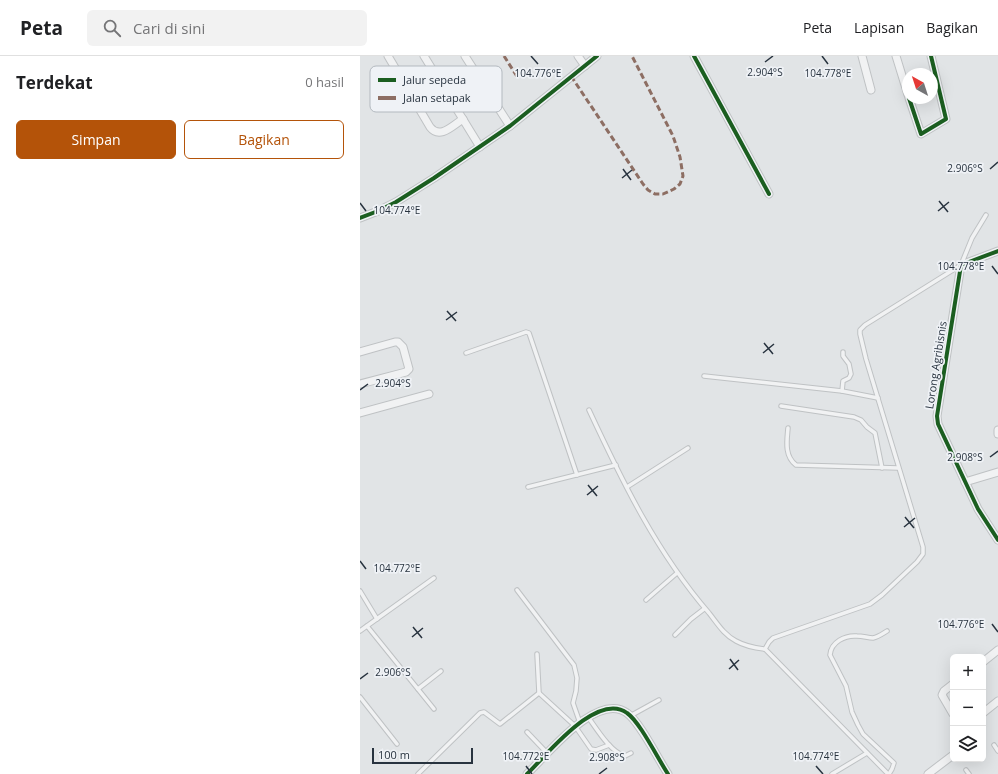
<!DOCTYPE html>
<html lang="id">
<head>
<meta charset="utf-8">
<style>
  body { margin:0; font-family:"Open Sans",sans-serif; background:#f2f2f2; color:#202124 }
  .controls { position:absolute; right:12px; bottom:12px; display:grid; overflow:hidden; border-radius:6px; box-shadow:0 4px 16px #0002 }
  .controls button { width:36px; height:36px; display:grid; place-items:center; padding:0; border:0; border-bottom:1px solid #e0e0e0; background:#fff; color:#202124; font:20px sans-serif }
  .compass { position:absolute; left:542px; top:12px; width:36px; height:36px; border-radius:50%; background:#fff; box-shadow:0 4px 16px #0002; rotate:321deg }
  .scale { position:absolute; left:12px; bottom:10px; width:101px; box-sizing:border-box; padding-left:4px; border:2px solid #28333f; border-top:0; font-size:11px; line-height:14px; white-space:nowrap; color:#28333f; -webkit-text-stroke:3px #eff2f6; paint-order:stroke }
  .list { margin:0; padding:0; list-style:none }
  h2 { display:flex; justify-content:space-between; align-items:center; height:52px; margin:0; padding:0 16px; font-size:17px }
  h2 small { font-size:13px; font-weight:400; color:#757577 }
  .actions { display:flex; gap:8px; padding:12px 16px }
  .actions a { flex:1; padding:9px 0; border:1px solid #b45309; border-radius:6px; text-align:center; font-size:14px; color:#b45309 }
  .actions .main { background:#b45309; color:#fff }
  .icon { flex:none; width:22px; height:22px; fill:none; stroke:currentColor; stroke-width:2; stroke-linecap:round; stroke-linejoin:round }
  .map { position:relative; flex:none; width:638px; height:718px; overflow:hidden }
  header { display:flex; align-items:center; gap:24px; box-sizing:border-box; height:56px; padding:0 20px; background:#fff; border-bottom:1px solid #e0e0e0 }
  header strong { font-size:19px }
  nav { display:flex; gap:22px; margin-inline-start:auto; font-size:14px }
  .search { width:280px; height:36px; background:#f2f2f2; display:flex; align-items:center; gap:10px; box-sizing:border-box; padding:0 14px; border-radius:6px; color:#757577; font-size:15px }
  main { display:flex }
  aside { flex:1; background:#fff }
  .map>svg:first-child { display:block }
</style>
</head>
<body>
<header>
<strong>Peta</strong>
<div class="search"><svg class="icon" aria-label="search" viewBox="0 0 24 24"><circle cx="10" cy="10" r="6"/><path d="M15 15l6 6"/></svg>Cari di sini</div>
<nav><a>Peta</a><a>Lapisan</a><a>Bagikan</a></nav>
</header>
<main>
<aside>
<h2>Terdekat<small>0 hasil</small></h2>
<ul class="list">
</ul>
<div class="actions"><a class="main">Simpan</a><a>Bagikan</a></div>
</aside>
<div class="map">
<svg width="638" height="718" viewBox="0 0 638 718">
  <rect width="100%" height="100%" fill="#e1e4e6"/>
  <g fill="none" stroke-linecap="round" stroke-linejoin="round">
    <defs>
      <g id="lane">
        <polyline points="106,297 166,276 169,277 217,419"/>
        <polyline points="344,320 482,335 518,342"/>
        <polyline points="482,335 483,325 489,322 491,318 489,308 483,300 483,296"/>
        <polyline points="421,350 494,361 501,364 507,371 515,377 522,412"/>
        <path d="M229 354C262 425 297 497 349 557 357 567 364 579 376 585 385 590 395 592 405 593L528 718"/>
        <path d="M428 372C427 384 424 400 436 409L538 412"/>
        <polyline points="168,431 256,409"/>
        <polyline points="267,431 328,392"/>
        <polyline points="157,534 214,609 217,622 216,635 213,647 220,667"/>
        <polyline points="0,535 17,563"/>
        <polyline points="286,544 317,517"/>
        <polyline points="7,570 74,653"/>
        <polyline points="0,575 74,522"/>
        <path d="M527 575C522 578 518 581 513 582 508 582 503 580 497 580 485 579 471 586 470 599L486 630 492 656 498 669 503 678 534 707 532 713 529 718"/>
        <polyline points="315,579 331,563 344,553"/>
        <polyline points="405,593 409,586 413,582 510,548 522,539 557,506 563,498 563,491 506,303 500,278 500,274 505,269 601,209 612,182 626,159"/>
        <polyline points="177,598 179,637 215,670 231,693 236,694 249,689"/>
        <polyline points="58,633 81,615"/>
        <polyline points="0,641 37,688"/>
        <polyline points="270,660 299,644"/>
        <path d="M228 661C236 672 251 697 265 700L271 697"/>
        <polyline points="167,676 187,697"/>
        <polyline points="634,689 638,695"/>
        <polyline points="606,714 609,718"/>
        <polyline points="58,718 120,657 124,656 140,668 179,637"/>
        <polyline points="472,718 507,697"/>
      </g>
      <g id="street">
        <path d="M28 0 70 71C80 84 93 69 103 63"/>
        <polyline points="64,0 120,91"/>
        <polyline points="105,0 150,70"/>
        <polyline points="218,0 225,10"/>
        <polyline points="334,0 409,138"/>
        <polyline points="502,0 511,34"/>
        <polyline points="536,0 548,39"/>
        <polyline points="549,42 561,78 586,63 571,0"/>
        <polyline points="0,162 18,155 36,146 74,122 150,70 237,0"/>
        <polyline points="638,195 601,209 577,360 578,368 618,453 638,484"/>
        <polyline points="0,296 35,286 38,286 43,291 49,313 46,316 0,328"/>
        <polyline points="0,357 69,338"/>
        <polyline points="638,374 638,378"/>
        <polyline points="605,426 638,416"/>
        <polyline points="623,606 638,594"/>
        <polyline points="593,628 584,635 582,639 593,658"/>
        <polyline points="623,657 638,645"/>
        <path d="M167 718C187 699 237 635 267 657 280 666 298 703 308 718"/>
        <polyline points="568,718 593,699"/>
      </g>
    </defs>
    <use href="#lane" stroke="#bfc2c4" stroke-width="5.5"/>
    <use href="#street" stroke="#bfc2c4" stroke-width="9"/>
    <use href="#lane" stroke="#f1f2f3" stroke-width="3.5"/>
    <use href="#street" stroke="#f1f2f3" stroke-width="7"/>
    <g stroke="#8d6e63" stroke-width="3" stroke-dasharray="6 3" stroke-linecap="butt">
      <polyline points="144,0 158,22"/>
      <polyline points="211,20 283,128 288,134 295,138 303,138 314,133 320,128 323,120 320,101 313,80 272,0"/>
    </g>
    <defs>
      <g id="cycleway">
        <polyline points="334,0 409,138"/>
        <polyline points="549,42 561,78 586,63 571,0"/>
        <polyline points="0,162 18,155 36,146 74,122 150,70 237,0"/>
        <polyline points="638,195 601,209 577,360 578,368 618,453 638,484"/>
        <path d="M167 718C187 699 237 635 267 657 280 666 298 703 308 718"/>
      </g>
    </defs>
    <use href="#cycleway" stroke="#eff2f6" stroke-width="6"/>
    <use href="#cycleway" stroke="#1b5e20" stroke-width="4"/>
  </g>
  <path fill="none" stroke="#28333f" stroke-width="1.5" d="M171 0 178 8M462 0 468 8M405 6 413 0M263 113 271 124M630 113 638 106M262 122 272 114M579 145 588 156M0 147 6 155M578 155 589 146M632 210 638 218M87 255 96 265M86 264 97 256M404 287 413 298M403 297 414 288M0 334 8 328M630 401 638 395M228 429 237 440M227 439 238 430M545 461 554 472M544 471 555 462M0 505 6 513M632 568 638 576M53 571 62 582M52 581 63 572M370 603 378 614M369 613 379 604M0 623 8 617M166 710 172 718M456 710 463 718M239 718 247 712"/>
  <g text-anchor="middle" stroke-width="3.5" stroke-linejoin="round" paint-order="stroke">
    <g font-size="11" fill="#28333f" stroke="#eff2f6">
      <text transform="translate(576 309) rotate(-81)" y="4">Lorong Agribisnis</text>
    </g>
  </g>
  <rect x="10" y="10" width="132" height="46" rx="6" fill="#eff2f6" stroke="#b3b9bf" stroke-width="1"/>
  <rect x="18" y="22" width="18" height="4" fill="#1b5e20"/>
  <rect x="18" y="40" width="18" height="4" fill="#8d6e63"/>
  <g font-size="11" fill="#28333f">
    <text x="43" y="28">Jalur sepeda</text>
    <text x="43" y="46">Jalan setapak</text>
  </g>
  <g font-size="10" text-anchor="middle" fill="#28333f" stroke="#eff2f6" stroke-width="3.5" stroke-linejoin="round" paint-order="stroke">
    <text x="405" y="20">2.904°S</text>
    <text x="178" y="21">104.776°E</text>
    <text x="468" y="21">104.778°E</text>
    <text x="605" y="116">2.906°S</text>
    <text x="37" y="158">104.774°E</text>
    <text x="601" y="214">104.778°E</text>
    <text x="33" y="331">2.904°S</text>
    <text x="605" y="405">2.908°S</text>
    <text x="37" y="516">104.772°E</text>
    <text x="601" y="572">104.776°E</text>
    <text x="33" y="620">2.906°S</text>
    <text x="166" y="704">104.772°E</text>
    <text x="456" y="704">104.774°E</text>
    <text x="247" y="705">2.908°S</text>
  </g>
</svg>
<div class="controls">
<button>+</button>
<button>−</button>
<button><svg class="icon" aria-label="layers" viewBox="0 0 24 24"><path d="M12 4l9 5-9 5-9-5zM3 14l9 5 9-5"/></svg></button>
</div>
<svg class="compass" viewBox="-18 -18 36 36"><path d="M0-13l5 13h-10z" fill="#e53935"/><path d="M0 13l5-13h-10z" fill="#757577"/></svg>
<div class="scale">100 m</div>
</div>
</main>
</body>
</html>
